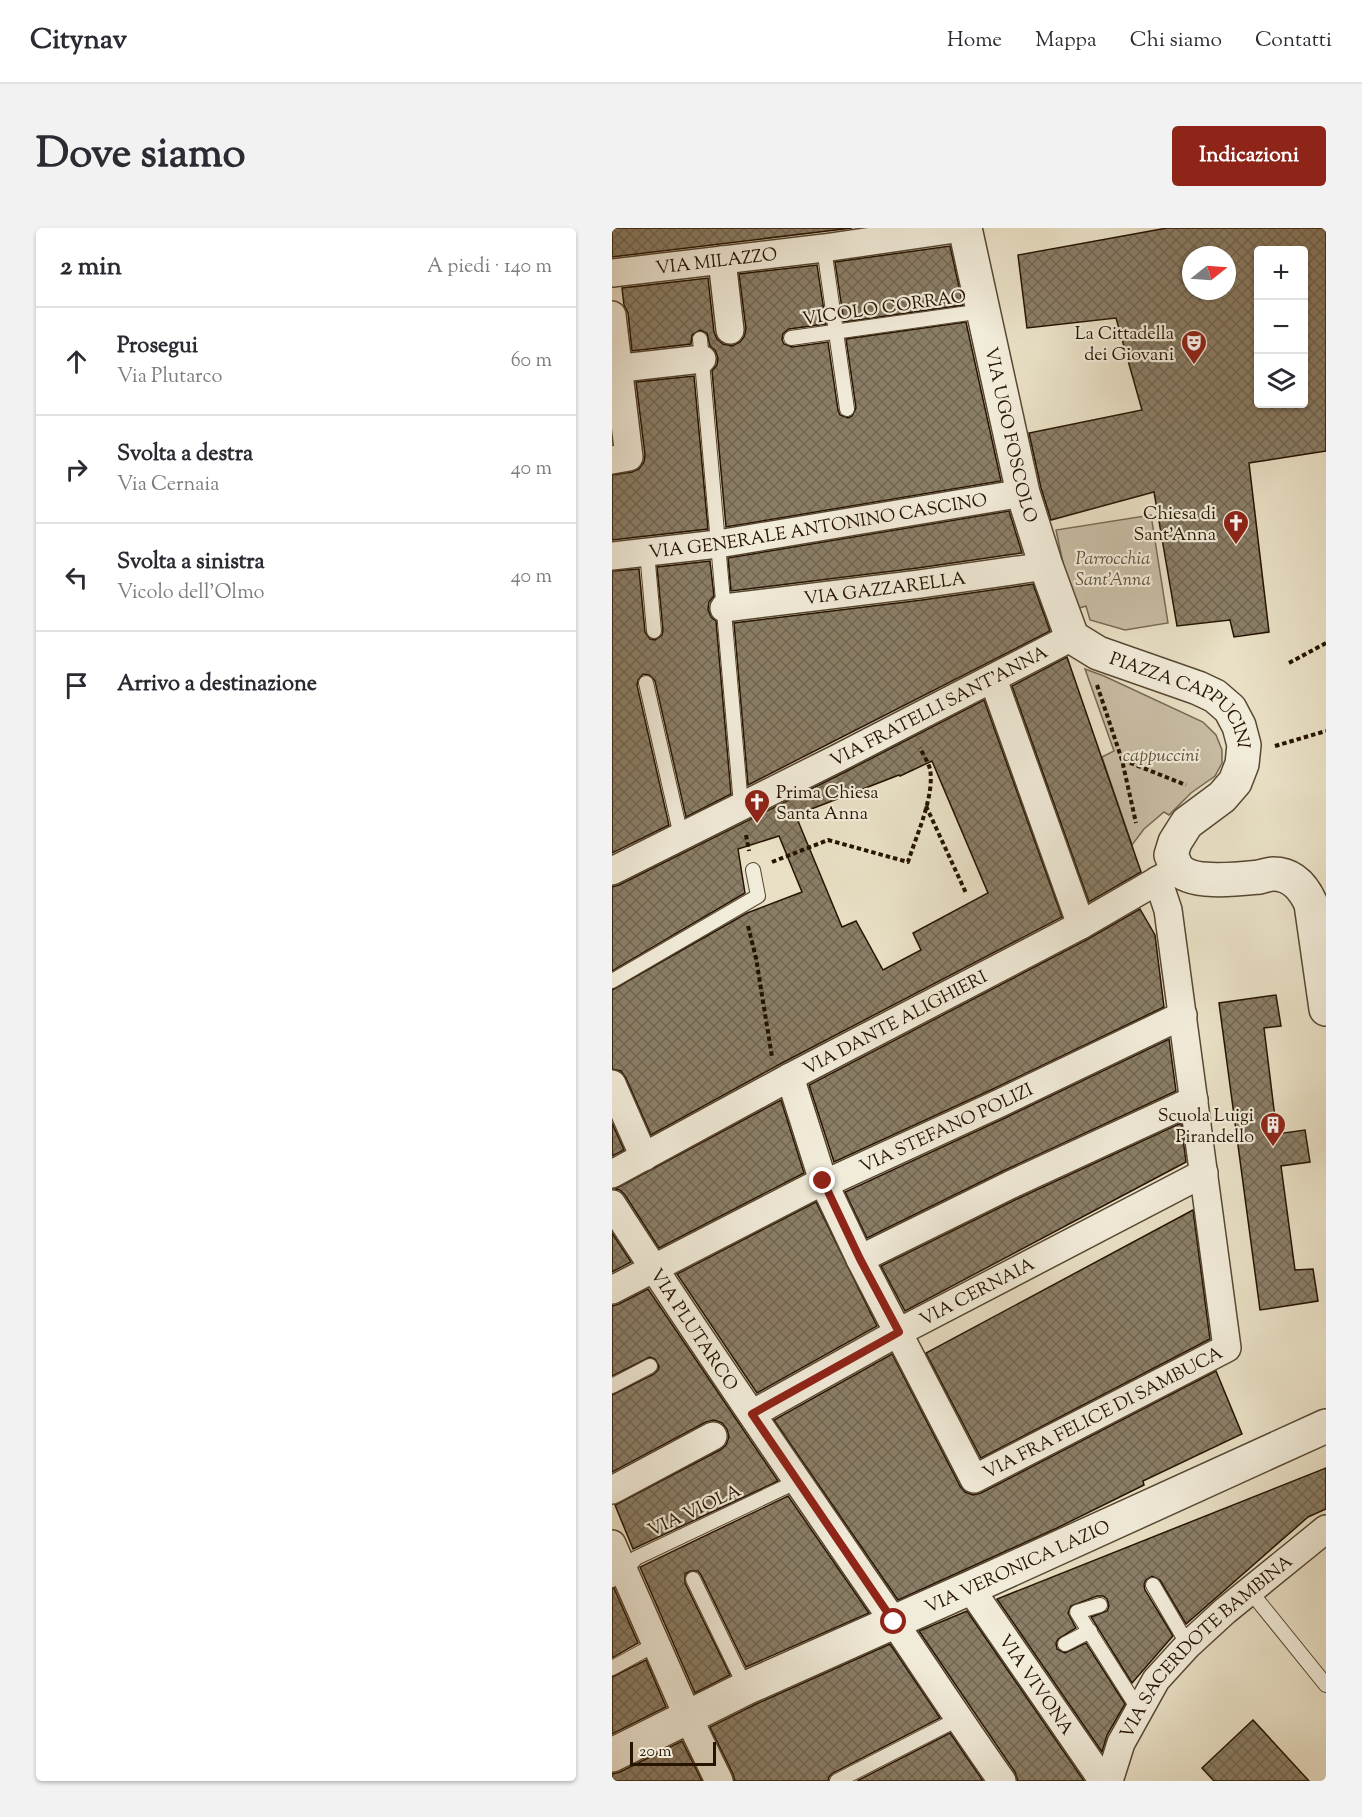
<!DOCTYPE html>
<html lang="it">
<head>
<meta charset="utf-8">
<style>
  body { margin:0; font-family:"Sorts Mill Goudy",serif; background:#f2f2f3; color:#2b2b33 }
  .controls { position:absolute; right:18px; top:18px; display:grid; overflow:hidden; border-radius:6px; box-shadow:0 2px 4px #0004 }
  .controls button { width:54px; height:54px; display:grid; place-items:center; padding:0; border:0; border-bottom:2px solid #e1e1e2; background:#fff; color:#2b2b33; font:30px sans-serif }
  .compass { position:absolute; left:570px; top:18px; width:54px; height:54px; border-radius:50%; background:#fff; box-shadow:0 2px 4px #0004; rotate:73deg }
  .scale { position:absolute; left:18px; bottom:15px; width:86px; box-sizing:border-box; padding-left:6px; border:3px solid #261401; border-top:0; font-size:16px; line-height:21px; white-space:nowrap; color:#261401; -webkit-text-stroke:4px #f1ebd9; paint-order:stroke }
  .stop { position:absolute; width:18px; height:18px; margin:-14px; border:4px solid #8f2418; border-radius:50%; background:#fff }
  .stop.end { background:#8f2418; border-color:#fff; box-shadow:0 2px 6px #0008 }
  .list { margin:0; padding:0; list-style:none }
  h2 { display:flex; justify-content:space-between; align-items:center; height:78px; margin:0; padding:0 24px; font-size:26px }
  h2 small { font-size:20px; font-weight:400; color:#7c7c81 }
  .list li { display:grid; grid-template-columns:39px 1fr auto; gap:18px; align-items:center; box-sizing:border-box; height:108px; padding:0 24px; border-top:2px solid #e1e1e2 }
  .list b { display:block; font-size:22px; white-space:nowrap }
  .list p { margin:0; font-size:20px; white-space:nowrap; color:#7c7c81 }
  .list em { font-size:20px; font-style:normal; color:#7c7c81 }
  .icon { flex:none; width:33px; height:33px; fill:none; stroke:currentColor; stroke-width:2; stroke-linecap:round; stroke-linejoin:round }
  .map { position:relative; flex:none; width:714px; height:1553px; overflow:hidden; border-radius:6px }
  header { display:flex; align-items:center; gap:36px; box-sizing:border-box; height:84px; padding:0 30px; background:#fff; border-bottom:2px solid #e1e1e2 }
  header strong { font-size:28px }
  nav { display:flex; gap:33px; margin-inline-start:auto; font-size:21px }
  .intro { display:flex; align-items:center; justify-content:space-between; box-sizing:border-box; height:144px; padding:0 36px }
  h1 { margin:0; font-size:42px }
  .button { padding:15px 27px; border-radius:6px; background:#8f2418; color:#fff; font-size:21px; font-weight:700 }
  main { display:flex; gap:36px; padding:0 36px }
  aside { flex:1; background:#fff; border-radius:6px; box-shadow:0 2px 4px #0004 }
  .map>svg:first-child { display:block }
</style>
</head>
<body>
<header>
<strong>Citynav</strong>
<nav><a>Home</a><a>Mappa</a><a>Chi siamo</a><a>Contatti</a></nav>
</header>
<div class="intro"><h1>Dove siamo</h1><a class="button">Indicazioni</a></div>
<main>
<aside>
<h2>2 min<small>A piedi · 140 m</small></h2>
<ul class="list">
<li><svg class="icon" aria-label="ahead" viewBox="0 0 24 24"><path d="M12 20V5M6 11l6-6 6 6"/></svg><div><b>Prosegui</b><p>Via Plutarco</p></div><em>60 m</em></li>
<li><svg class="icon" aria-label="right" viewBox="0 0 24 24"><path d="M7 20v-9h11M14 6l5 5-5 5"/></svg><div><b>Svolta a destra</b><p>Via Cernaia</p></div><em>40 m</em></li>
<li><svg class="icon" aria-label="left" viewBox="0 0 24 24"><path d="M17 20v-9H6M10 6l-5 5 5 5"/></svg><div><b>Svolta a sinistra</b><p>Vicolo dell'Olmo</p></div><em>40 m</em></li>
<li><svg class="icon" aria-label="arrive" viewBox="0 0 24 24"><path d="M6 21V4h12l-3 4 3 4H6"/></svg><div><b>Arrivo a destinazione</b></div></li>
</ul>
</aside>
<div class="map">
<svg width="714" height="1553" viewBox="0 0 714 1553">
  <defs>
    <pattern id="building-cross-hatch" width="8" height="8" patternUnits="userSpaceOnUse" patternTransform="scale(1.5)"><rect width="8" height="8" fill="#8b7e67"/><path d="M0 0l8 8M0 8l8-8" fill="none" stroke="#716652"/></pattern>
  </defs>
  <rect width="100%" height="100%" fill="#e9e0c5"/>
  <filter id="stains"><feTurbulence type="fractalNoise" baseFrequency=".00333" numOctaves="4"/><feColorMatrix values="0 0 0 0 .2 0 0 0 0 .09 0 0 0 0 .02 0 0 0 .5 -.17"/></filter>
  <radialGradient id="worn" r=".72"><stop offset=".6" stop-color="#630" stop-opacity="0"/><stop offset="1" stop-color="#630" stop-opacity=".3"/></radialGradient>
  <g fill="#c8bda4" stroke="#776852" stroke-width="1.5">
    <polygon points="539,287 556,395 513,402 478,392 474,378 461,382 444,302"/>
    <polygon points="473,441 492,448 591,494 604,507 610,522 610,535 603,548 579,565 557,587 552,584 532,601 520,617 490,529 502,523"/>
  </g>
  <g fill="url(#building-cross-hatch)" stroke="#261401" stroke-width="1.5" fill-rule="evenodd">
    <polygon points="0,0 240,0 0,29"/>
    <path d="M555 0H714V223L637 235 657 404 622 409 618 392 565 398 542 264 439 292 429 260 417 205 530 182 504 90 415 100 406 27ZM646 22H692V176H646ZM579 27H615V63H579Z"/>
    <polygon points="338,18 351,77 232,94 223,34"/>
    <polygon points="205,37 214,96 177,101 171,106 170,112 172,116 180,119 216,114 226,182 228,187 236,190 240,188 244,180 234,111 354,94 389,253 114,299 100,143 105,137 106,130 103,122 98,118 95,105 88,102 80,107 79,116 20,123 16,85 12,77 10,60 96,50 102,104 105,111 111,116 120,118 128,114 132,109 134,101 127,46"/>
    <polygon points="82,148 96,301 0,312 0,247 20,244 27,241 32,234 33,227 24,154"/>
    <polygon points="397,283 410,325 306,340 119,363 116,330"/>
    <polygon points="98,333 102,368 97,374 96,381 99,389 104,393 119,566 74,589 43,453 37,447 31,446 26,452 25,457 57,597 0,625 0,343 27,341 33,404 38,411 43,412 50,407 51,402 45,339"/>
    <polygon points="421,356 438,403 136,557 122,395 310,372"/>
    <polygon points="455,429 529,644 477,674 400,458"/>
    <path d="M372 472 450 689 170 835 39 907 14 850 9 843 0 841V762L135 685 190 664 167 608 126 621 133 665 0 743V659L7 657 235 543ZM320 533 376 665 301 705 309 722 271 742 244 693 230 699 186 593 191 591 189 585 287 547 288 548Z"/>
    <polygon points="528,681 543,707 552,779 381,861 222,934 197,857 476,711"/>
    <polygon points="664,767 669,798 652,800 665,906 693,902 698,934 669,938 683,1042 701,1041 706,1073 648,1082 607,775"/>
    <polygon points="557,811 564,863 391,943 255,1010 233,964 395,889"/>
    <polygon points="169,872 192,945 47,1020 13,967 8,962 3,961"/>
    <polygon points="0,895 12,922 0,928"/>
    <polygon points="569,895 574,934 293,1083 269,1038 405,971"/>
    <polygon points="204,974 265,1098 145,1165 65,1046"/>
    <polygon points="581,982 598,1111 369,1230 314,1125"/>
    <polygon points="0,1005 19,1034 0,1044"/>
    <polygon points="36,1061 166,1253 21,1321 3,1277 108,1222 114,1217 117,1209 115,1201 110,1195 102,1192 94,1194 0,1244 0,1167 42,1146 46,1142 47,1138 43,1131 38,1129 0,1148 0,1078 7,1076"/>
    <polygon points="280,1126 348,1258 353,1264 361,1267 369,1265 604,1143 630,1206 531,1253 532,1257 445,1300 286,1372 162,1192"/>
    <polygon points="714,1240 714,1281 696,1289 574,1396 548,1352 540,1348 534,1352 532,1356 533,1362 561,1408 520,1455 479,1389 495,1383 497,1378 495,1371 491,1368 485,1368 459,1378 456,1385 464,1400 446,1411 444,1415 445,1421 453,1425 474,1415 513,1476 495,1507 490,1524 385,1371"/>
    <polygon points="176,1268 257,1385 134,1439 89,1347 86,1343 78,1343 73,1346 73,1355 118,1447 83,1465 28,1339"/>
    <polygon points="2,1360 26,1415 0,1430 0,1361"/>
    <polygon points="355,1383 472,1553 406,1553 403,1544 307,1403"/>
    <polygon points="278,1416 328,1490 221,1545 217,1549 216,1553 123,1553 121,1546 98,1499 142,1477"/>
    <polygon points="34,1432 54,1479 0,1506 0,1449"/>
    <polygon points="641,1492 697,1553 602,1553 590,1540"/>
    <polygon points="338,1505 371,1553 245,1553"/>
    <polygon points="70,1513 90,1553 0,1553 0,1546 8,1544"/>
  </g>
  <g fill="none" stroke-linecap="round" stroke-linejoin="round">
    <defs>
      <g id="service">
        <polyline points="212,20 235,181"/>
        <polyline points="179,110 371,83"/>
        <polyline points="88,111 129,577"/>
        <polyline points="35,324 42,403"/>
        <polyline points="34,455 69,608"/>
        <polyline points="0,753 146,668 141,642"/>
        <polyline points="0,1158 38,1138"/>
        <polyline points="81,1351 134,1460"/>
        <polyline points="0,1352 12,1344 24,1330 186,1253"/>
        <polyline points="541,1357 576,1417"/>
        <polyline points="638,1363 714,1457"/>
        <polyline points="488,1377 465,1384 527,1482"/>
        <polyline points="453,1416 478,1403"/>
        <polyline points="0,1440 44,1416"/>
        <polyline points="225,1553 346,1491"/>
      </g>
      <g id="minor">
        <polyline points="110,32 118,102"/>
        <path id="s1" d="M0 45 212 20 350 0"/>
        <polyline points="0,87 17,229 0,232"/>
        <polyline points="0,141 90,131"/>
        <path id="s2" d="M0 328 106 316 411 265"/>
        <path id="s3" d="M112 380 308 356 434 338"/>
        <polyline points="381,451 469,697"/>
        <path id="s4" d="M0 643 228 529 460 409"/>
        <path id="s5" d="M178 849 211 953 248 1031 362 1251 615 1120 556 682 546 652"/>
        <polyline points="0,856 32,929"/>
        <path id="s6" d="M0 946 178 849 469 697 562 643"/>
        <path id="s7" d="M0 976C80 1101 165 1223 249 1346 297 1415 342 1485 390 1553"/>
        <polyline points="248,1031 398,957 582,872"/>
        <path id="s8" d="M0 1062 211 953 223 951 388 875 571 787"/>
        <path id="s9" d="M140 1186 287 1104 592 945"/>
        <polyline points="0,1262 101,1208"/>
        <polyline points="0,1316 76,1489 107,1553"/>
        <path id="s10" d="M358 1360 491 1553"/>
        <path id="s11" d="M497 1553 509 1515 544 1452 576 1417 613 1383 714 1301"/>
      </g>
      <g id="tertiary">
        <path id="s12" d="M353 0 411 265 434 338 460 409 486 425 586 460 603 468 618 481 627 498 632 517 630 536 623 554 610 569 575 595 563 614 559 627C561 631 563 636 565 640 579 657 627 651 647 649 652 648 657 646 661 646 681 646 692 660 699 676L714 781"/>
        <path id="s13" d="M0 1527 134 1460 358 1360 714 1198"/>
      </g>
    </defs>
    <use href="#service" stroke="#574732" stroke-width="16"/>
    <use href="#minor" stroke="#574732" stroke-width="30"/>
    <use href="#tertiary" stroke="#574732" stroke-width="36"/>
    <g stroke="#261401" stroke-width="4" stroke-dasharray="4.5 3" stroke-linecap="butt">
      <polyline points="677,435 714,415"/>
      <polyline points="485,457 510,532 524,595"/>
      <polyline points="663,518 714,503"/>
      <polyline points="511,532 574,557"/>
      <polyline points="314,578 354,665"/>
      <polyline points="134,607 137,623"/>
      <path d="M160 634 216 612 296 634C304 608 323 568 318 541 316 534 311 526 308 520"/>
      <polyline points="136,698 144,730 160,829"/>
    </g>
    <use href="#service" stroke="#f1ebd9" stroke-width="14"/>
    <use href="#minor" stroke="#f1ebd9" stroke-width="27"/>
    <use href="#tertiary" stroke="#f1ebd9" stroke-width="33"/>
  </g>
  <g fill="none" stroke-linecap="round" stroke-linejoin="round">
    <polyline stroke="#8f2418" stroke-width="8" points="211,953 248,1031 287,1104 140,1186 282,1394"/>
  </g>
  <defs>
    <symbol id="theatre-pin" viewBox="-11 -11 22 30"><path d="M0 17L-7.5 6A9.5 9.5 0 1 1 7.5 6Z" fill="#8f2418" stroke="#f1ebd9"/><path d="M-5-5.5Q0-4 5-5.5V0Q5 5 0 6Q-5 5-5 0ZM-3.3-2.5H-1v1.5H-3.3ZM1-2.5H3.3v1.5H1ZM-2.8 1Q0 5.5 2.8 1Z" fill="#fff"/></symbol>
    <symbol id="church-pin" viewBox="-11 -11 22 30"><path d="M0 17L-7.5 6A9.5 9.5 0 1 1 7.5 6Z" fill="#8f2418" stroke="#f1ebd9"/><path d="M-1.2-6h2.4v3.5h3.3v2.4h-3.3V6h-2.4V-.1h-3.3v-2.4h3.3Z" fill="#fff"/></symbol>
    <symbol id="building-pin" viewBox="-11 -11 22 30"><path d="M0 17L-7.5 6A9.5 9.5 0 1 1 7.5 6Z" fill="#8f2418" stroke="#f1ebd9"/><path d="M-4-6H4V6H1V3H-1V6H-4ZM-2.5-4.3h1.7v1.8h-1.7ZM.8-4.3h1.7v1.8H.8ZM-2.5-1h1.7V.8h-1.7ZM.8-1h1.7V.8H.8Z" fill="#fff"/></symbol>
  </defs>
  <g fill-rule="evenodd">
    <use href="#theatre-pin" x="567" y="100" width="30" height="40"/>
    <use href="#church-pin" x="609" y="280" width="30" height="40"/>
    <use href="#church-pin" x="130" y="559" width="30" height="40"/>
    <use href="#building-pin" x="646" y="882" width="30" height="40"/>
  </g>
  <g text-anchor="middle" stroke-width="4.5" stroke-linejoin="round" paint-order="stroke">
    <g font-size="18" fill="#261401" stroke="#f1ebd9">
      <text dy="6" stroke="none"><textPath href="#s1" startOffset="105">VIA MILAZZO</textPath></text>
      <text transform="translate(272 79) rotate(-8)" y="6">VICOLO CORRAO</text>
      <text dy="6" stroke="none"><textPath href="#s12" startOffset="212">VIA UGO FOSCOLO</textPath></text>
      <text dy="6" stroke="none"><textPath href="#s2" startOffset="208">VIA GENERALE ANTONINO CASCINO</textPath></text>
      <text dy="6" stroke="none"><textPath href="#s3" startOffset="162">VIA GAZZARELLA</textPath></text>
      <text dy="6" stroke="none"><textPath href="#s12" startOffset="554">PIAZZA CAPPUCINI</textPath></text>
      <text dy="6" stroke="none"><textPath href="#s4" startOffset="366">VIA FRATELLI SANT'ANNA</textPath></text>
      <text dy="6" stroke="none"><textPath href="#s6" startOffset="321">VIA DANTE ALIGHIERI</textPath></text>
      <text dy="6" stroke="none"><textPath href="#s8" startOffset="372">VIA STEFANO POLIZI</textPath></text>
      <text dy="6" stroke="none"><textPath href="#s9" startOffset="256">VIA CERNAIA</textPath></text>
      <text dy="6" stroke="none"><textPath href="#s7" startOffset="150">VIA PLUTARCO</textPath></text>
      <text dy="6" stroke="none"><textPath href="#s5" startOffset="588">VIA FRA FELICE DI SAMBUCA</textPath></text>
      <text transform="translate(82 1282) rotate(-25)" y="6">VIA VIOLA</text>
      <text dy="6" stroke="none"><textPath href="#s13" startOffset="447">VIA VERONICA LAZIO</textPath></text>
      <text dy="6" stroke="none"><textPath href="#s11" startOffset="170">VIA SACERDOTE BAMBINA</textPath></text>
      <text dy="6" stroke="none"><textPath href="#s10" startOffset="117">VIA VIVONA</textPath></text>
    </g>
    <g font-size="18" fill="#261401" stroke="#f1ebd9" text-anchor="end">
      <text x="562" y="111">La Cittadella<tspan x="562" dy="21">dei Giovani</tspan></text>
      <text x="604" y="291">Chiesa di<tspan x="604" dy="21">Sant'Anna</tspan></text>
      <text x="164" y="570" text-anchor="start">Prima Chiesa<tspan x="164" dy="21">Santa Anna</tspan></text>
      <text x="642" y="893">Scuola Luigi<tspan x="642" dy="21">Pirandello</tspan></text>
    </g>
    <g font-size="18" font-style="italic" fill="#5f4f3a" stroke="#f1ebd9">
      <text x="501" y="336">Parrocchia<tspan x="501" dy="21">Sant'Anna</tspan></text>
      <text x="549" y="533">cappuccini</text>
    </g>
  </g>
  <rect width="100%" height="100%" filter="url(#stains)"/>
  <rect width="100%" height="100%" fill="url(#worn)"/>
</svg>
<div class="controls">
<button>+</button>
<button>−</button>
<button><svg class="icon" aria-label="layers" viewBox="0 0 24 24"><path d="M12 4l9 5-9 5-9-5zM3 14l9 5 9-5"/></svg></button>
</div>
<svg class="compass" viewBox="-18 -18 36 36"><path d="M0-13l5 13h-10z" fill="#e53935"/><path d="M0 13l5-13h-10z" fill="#7c7c81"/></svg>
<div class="scale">20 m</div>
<div class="stop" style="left:282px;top:1394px"></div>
<div class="stop end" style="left:211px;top:953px"></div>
</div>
</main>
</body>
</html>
